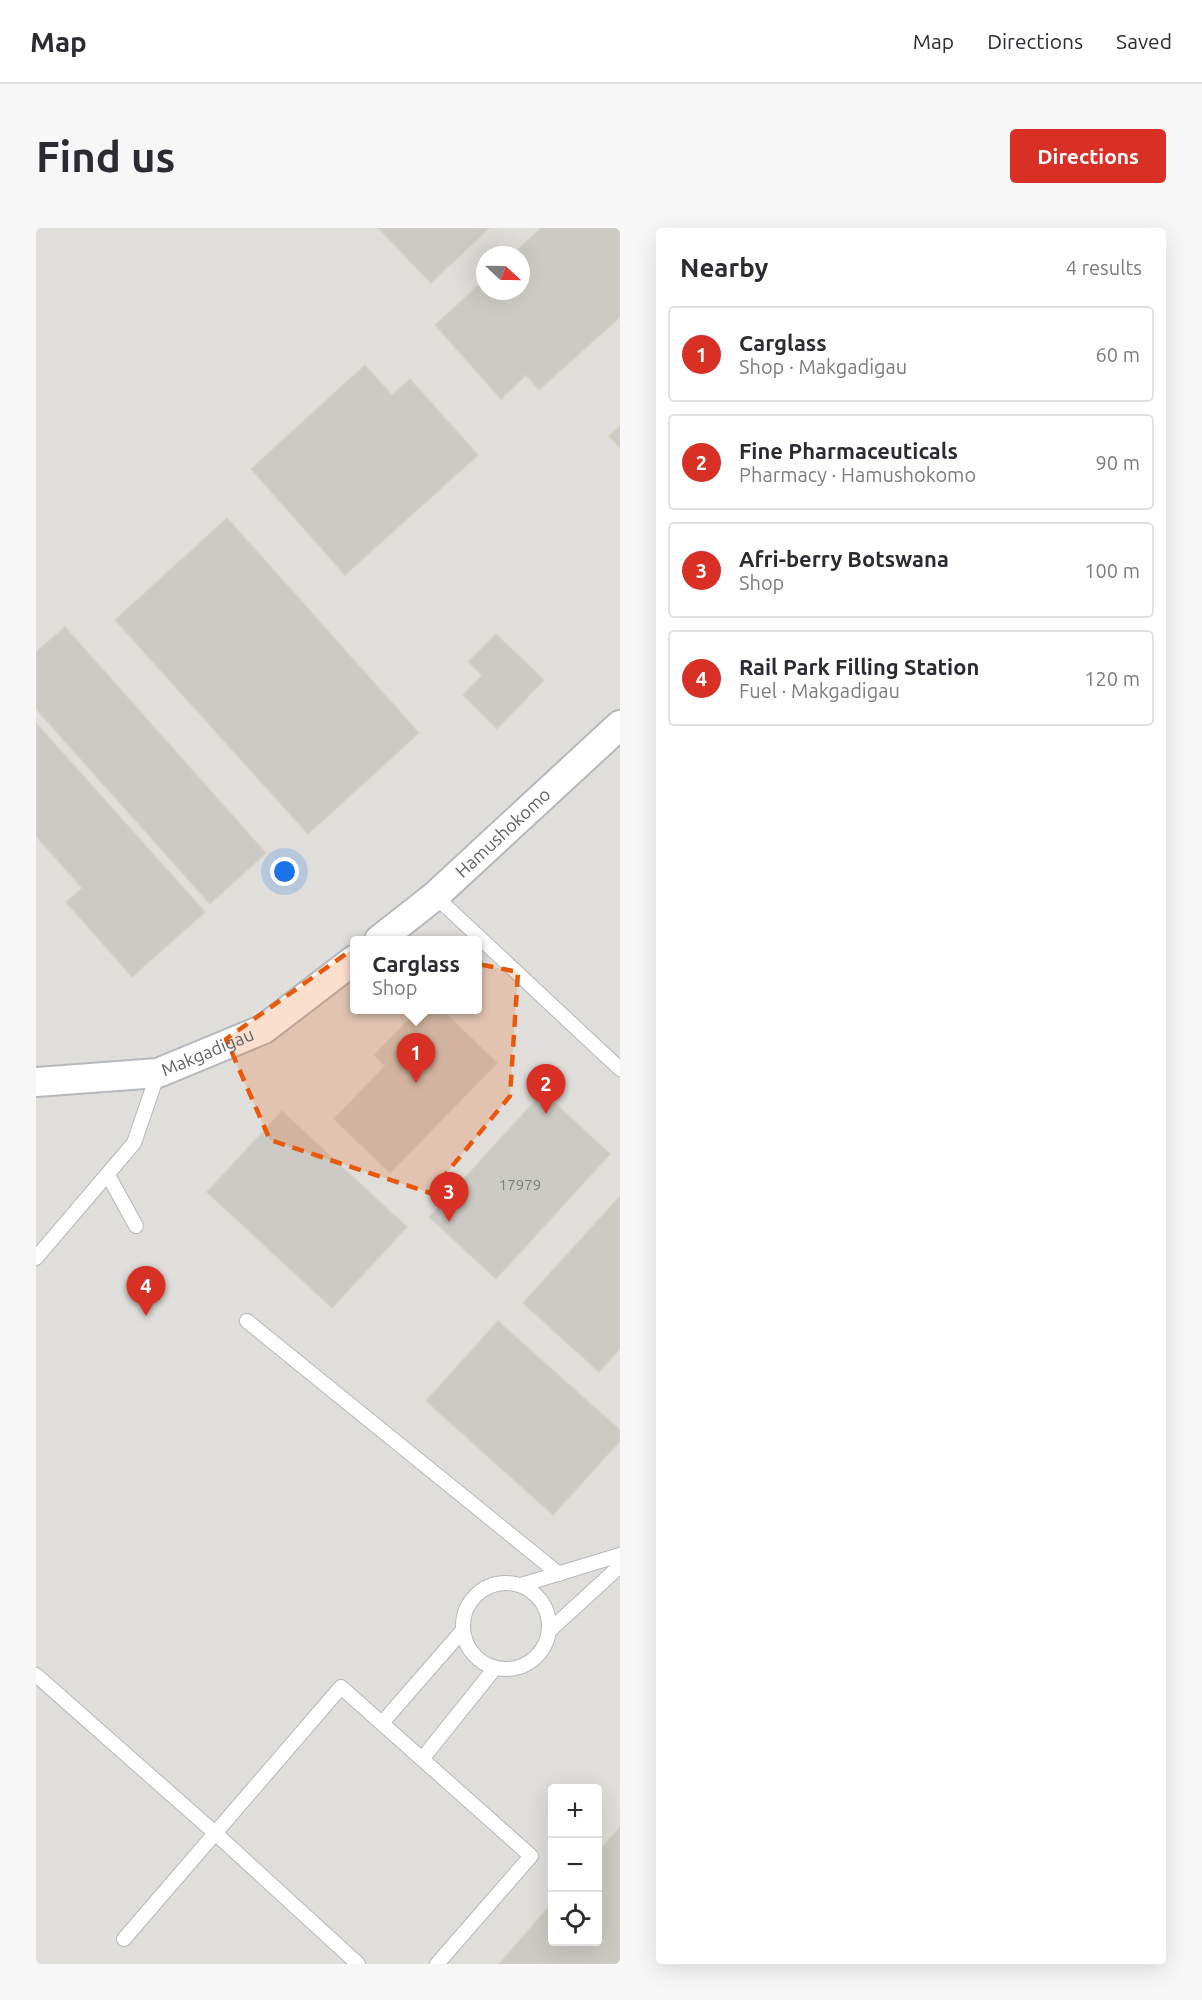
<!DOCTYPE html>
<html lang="en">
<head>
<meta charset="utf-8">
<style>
  body { margin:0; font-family:Ubuntu,sans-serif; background:#f7f7f7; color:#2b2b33 }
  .controls { position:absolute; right:18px; bottom:18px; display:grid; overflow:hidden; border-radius:6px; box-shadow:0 6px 24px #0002 }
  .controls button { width:54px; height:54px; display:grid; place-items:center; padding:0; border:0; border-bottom:2px solid #e1e1e2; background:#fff; color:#2b2b33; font:30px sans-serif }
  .compass { position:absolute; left:440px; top:18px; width:54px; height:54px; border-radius:50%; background:#fff; box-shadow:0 6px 24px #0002; rotate:112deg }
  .you { position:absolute; left:249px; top:644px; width:21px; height:21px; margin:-15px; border:4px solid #fff; border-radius:50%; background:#1a73e8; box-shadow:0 0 0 9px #1a73e833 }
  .badge { display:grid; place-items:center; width:39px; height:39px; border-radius:50%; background:#d93025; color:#fff; font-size:20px; font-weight:700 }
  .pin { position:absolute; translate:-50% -50px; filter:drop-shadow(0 2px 3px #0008) }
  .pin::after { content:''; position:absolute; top:32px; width:21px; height:18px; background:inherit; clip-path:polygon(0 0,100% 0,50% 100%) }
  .popup { position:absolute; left:314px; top:708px; width:132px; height:78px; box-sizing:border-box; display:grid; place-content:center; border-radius:6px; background:#fff; filter:drop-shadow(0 2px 4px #0005); font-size:20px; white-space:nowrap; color:#7c7c81 }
  .popup b { font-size:22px; color:#2b2b33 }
  .popup::after { content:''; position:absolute; left:50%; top:100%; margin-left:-12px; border:12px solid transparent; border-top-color:#fff }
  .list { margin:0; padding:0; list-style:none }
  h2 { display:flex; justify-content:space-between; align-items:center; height:78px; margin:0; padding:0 24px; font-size:26px }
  h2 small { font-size:20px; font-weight:400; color:#7c7c81 }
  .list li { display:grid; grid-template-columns:39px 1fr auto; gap:18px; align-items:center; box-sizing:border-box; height:96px; margin:0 12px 12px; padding:0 12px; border:2px solid #e1e1e2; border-radius:6px }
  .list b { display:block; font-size:22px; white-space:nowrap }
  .list p { margin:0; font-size:20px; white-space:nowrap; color:#7c7c81 }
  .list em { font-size:20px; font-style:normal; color:#7c7c81 }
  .icon { flex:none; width:33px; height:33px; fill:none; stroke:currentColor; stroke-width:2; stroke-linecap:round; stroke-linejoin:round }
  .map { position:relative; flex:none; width:584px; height:1736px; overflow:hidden; border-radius:6px }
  header { display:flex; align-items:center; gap:36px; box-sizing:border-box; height:84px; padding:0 30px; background:#fff; border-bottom:2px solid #e1e1e2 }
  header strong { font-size:28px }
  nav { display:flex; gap:33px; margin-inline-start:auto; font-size:21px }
  .intro { display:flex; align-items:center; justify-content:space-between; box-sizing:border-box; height:144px; padding:0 36px }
  h1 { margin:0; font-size:42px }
  .button { padding:15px 27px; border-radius:6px; background:#d93025; color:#fff; font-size:21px; font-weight:700 }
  main { display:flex; gap:36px; padding:0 36px }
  aside { flex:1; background:#fff; border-radius:6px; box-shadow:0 6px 24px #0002 }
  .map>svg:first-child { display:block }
</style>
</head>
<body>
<header>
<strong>Map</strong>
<nav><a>Map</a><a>Directions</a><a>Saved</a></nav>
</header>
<div class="intro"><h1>Find us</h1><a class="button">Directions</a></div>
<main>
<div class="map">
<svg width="584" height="1736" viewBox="0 0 584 1736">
  <rect width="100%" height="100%" fill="#f1efe8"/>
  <path fill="#e0deda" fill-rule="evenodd" d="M0 0H584V1736H0ZM449 27H485V63H449ZM318 712H442V782H318ZM516 1560H562V1714H516Z"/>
  <g fill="#cccac5" stroke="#d6d1c6" stroke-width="1.5">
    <polygon points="342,0 453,0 395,55"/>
    <polygon points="505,0 584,0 584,89 503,162 490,147 465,171 399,97 449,51 449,63 485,63 485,27 476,27"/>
    <polygon points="329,137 356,167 374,151 442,227 309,347 215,241"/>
    <polygon points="584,198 584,220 573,208"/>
    <polygon points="191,290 383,505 272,606 79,392"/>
    <polygon points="29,399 230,625 174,676 0,481 0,424"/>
    <polygon points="460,406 508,452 461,501 427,467 446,447 432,434"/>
    <polygon points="0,495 169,684 96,749 30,674 46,660 0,608"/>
    <polygon points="382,782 406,782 461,835 354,945 298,891 349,838 338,827"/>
    <polygon points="507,864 574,926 460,1051 393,989"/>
    <polygon points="246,883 371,999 296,1080 171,964"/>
    <polygon points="584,968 584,1121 563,1144 487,1075"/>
    <polygon points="462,1093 584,1202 584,1213 517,1287 390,1173"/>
    <polygon points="584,1599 584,1736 463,1736 516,1675 516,1714 562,1714 562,1624"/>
  </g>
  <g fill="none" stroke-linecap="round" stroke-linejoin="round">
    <defs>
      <g id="service">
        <polyline points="399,668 584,841"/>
        <polyline points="72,947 100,998"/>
        <polyline points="0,1030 98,915 122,845"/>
        <polyline points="211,1093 523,1346"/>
        <circle cx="470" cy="1398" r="43"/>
        <polyline points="485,1357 584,1327"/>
        <polyline points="513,1403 584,1338"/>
        <polyline points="0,1447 179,1605 322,1736"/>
        <polyline points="346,1495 427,1402"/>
        <polyline points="386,1531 459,1440"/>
        <polyline points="88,1711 305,1459 495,1628 401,1736"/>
      </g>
      <g id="minor">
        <path id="s1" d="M343 712 399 668 584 497"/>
        <path id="s2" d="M0 854 122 845 228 801 318 732"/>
      </g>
    </defs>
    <use href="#service" stroke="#b5b8bc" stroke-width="16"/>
    <use href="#minor" stroke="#b5b8bc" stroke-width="32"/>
    <use href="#service" stroke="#fff" stroke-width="14"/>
    <use href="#minor" stroke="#fff" stroke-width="28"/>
  </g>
  <path fill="#e8590c" fill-opacity="0.2" stroke="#e8590c" stroke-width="4.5" stroke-dasharray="12 8" stroke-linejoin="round" d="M328 713 482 744 474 868 394 965 234 912 190 811Z"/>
  <g text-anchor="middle" stroke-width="6" stroke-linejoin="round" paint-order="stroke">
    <g font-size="15" fill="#7a7d7f">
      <text x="484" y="962">17979</text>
    </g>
    <g font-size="18" fill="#5f6368" stroke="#fff">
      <text dy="6" stroke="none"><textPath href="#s1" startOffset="164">Hamushokomo</textPath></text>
      <text dy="6" stroke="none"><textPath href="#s2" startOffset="176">Makgadigau</textPath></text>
    </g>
  </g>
</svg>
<div class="controls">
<button>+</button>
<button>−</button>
<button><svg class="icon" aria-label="locate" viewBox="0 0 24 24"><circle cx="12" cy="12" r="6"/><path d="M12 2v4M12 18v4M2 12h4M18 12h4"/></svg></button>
</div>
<svg class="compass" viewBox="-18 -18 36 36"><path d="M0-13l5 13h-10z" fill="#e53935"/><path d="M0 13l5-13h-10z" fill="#7c7c81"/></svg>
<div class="you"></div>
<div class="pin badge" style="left:380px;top:855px">1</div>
<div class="popup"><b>Carglass</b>Shop</div>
<div class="pin badge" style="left:510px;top:886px">2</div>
<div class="pin badge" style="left:413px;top:994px">3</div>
<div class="pin badge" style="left:110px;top:1088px">4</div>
</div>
<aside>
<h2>Nearby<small>4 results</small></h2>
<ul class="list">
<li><span class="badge">1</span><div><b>Carglass</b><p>Shop · Makgadigau</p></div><em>60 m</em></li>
<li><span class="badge">2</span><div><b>Fine Pharmaceuticals</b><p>Pharmacy · Hamushokomo</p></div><em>90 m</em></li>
<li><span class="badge">3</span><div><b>Afri-berry Botswana</b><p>Shop</p></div><em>100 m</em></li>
<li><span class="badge">4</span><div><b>Rail Park Filling Station</b><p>Fuel · Makgadigau</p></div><em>120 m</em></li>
</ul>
</aside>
</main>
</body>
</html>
